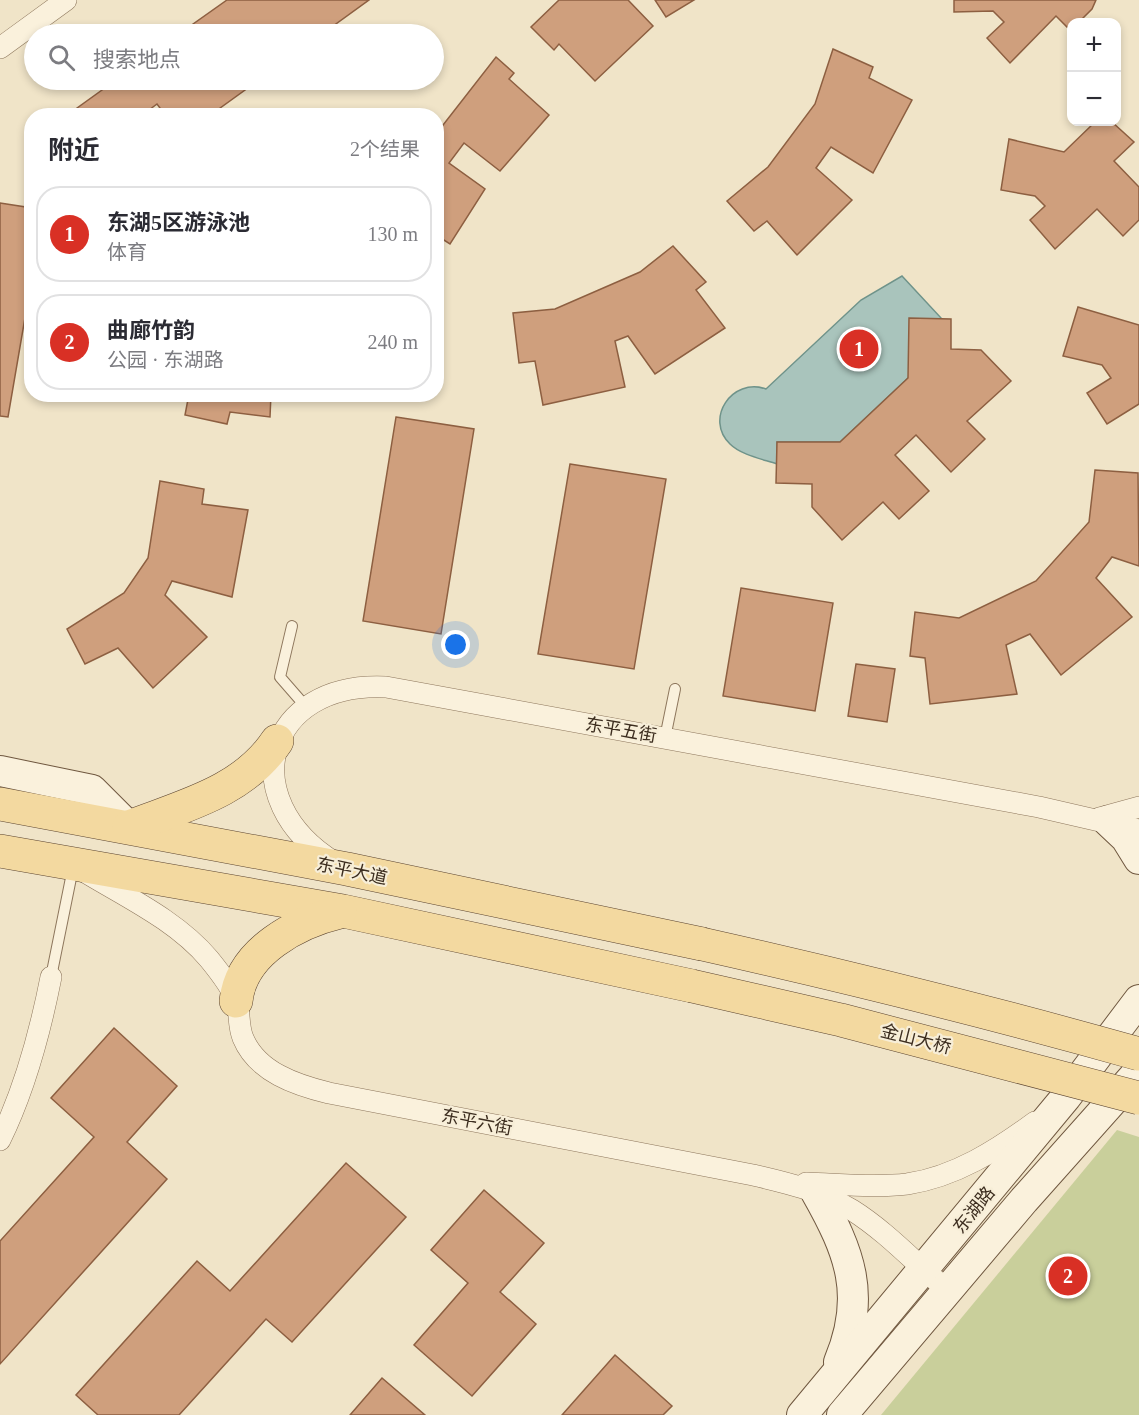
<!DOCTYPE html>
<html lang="zh">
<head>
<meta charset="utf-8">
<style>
  body { margin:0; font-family:"Times New Roman","Noto Sans SC",serif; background:#f7f7f7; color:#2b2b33 }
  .controls { position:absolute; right:18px; top:18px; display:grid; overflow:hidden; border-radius:12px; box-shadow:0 3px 9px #0003 }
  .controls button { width:54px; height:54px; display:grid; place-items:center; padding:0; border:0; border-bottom:2px solid #e1e1e2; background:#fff; color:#2b2b33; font:30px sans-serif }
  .you { position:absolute; left:456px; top:645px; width:21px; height:21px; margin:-15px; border:4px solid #fff; border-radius:50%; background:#1a73e8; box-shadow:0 0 0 9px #1a73e833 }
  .badge { display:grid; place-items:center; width:39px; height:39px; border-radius:50%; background:#d93025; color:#fff; font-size:20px; font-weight:700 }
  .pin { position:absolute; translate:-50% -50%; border:3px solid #fff; box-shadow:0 2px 6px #0006 }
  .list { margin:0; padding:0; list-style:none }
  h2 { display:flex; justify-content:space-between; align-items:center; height:78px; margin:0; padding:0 24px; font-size:26px }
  h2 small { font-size:20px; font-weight:400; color:#7c7c81 }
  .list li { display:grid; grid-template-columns:39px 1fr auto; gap:18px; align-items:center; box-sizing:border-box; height:96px; margin:0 12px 12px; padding:0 12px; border:2px solid #e1e1e2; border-radius:24px }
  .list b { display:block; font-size:22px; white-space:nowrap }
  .list p { margin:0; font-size:20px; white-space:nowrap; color:#7c7c81 }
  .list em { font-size:20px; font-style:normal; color:#7c7c81 }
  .icon { flex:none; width:33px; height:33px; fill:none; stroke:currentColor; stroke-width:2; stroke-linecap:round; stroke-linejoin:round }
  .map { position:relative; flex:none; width:1139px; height:1415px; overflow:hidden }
  .search { position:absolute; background:#fff; box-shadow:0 3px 9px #0003; left:24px; top:24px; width:420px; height:66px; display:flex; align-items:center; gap:15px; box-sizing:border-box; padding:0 21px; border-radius:33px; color:#7c7c81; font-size:22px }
  .panel { position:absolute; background:#fff; box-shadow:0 3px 9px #0003; left:24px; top:108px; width:420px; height:294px; border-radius:24px }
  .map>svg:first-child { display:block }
</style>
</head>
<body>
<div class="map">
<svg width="1139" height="1415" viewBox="0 0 1139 1415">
  <rect width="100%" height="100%" fill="#f0e4c8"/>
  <polygon fill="#c9cf9b" points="1117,1130 1139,1137 1139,1415 881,1415"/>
  <path fill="#a9c4bc" stroke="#6f938a" stroke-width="1.5" d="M902 276 942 319 908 378 840 442H777V464C762 459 741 455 730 444 704 419 732 377 766 389L861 300Z"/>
  <g fill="#cf9f7d" stroke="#8d5f41" stroke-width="1.5">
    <polygon points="227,0 369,0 322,34 179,34"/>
    <polygon points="559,0 628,0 653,26 595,81 559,44 554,50 531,27"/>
    <polygon points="655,0 694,0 666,17"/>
    <polygon points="954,0 1096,0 1092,9 1079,22 1072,22 1071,31 1056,16 1010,63 987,38 1004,22 993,11 954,12"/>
    <polygon points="833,49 873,67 869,78 912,100 873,173 831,147 816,168 852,200 797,255 767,221 754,231 727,201 768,167 815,104"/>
    <polygon points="496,57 514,73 509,79 549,115 500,171 464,143 449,163 485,189 450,244 436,235 436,134"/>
    <polygon points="116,80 259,80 209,116 166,116 157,104 141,116 66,116"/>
    <polygon points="1095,122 1112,122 1134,142 1114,161 1139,187 1139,220 1123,236 1097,209 1055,249 1030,220 1045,206 1035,196 1001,190 1009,139 1064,152"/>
    <polygon points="0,203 32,208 32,277 8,417 0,416"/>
    <polygon points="673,246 706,282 696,290 725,328 655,374 628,336 615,341 625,387 543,405 535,361 519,363 513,313 555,309 640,272"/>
    <polygon points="1078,307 1139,325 1139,404 1107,424 1087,393 1111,378 1102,365 1063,356"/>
    <polygon points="909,318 951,319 951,349 981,350 1011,381 967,421 985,439 951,472 916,435 895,455 929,491 899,519 883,502 842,540 812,507 812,484 776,483 777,442 840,442 908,378"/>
    <polygon points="189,394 271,394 270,417 230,412 227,424 185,415"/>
    <polygon points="396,417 474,429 441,634 363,621"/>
    <polygon points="570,464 666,479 634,669 538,654"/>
    <polygon points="1095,470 1138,473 1139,566 1112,557 1096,578 1132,617 1061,675 1030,634 1006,645 1017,694 930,704 925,658 910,656 915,612 959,618 1036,581 1089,522"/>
    <polygon points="160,481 204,489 202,504 248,510 232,597 172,581 165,595 207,637 153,688 118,648 85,664 67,629 124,593 148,558"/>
    <polygon points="741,588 833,603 815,711 723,696"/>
    <polygon points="856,664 895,669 887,722 848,716"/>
    <polygon points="114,1028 177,1086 127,1142 167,1179 0,1364 0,1241 94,1137 51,1098"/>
    <polygon points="346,1163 406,1217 292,1342 266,1319 179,1415 98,1415 76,1395 197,1261 230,1291"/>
    <polygon points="484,1190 544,1243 500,1292 536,1324 472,1396 414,1345 468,1283 431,1250"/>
    <polygon points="615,1355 672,1406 663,1415 562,1415"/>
    <polygon points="382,1378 425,1415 350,1415"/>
  </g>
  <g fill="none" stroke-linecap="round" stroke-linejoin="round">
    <defs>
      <g id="service">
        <polyline points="292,626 280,677 307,708"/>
        <polyline points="665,738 675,689"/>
        <polyline points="51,977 73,868"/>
      </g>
      <g id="minor">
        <polyline points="0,48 66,0"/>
        <polyline points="1099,818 1139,807"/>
        <path d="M334 862C233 799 265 681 386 687L1039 807 1139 830"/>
        <path d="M85 872C128 898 177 921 209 959 218 970 232 988 237 1002 240 1013 238 1026 243 1038 257 1072 296 1085 329 1093L753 1175C788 1183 821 1191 852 1210 887 1232 916 1264 947 1290"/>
        <path d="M0 1140C25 1089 40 1033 51 977"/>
        <path d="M806 1183C839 1184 874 1188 907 1184 955 1177 997 1150 1035 1122"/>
      </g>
      <g id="secondary">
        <polyline points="0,771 92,790 129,827"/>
        <polyline points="1108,821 1126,838 1139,859"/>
        <path d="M816 1192C850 1252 867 1296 839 1362"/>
        <polyline points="802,1415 1066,1097 1139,1000"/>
        <polyline points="842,1415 1024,1200 1139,1071"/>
      </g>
      <g id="primary">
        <polyline points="0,804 347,869 702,944"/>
        <path d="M129 827C183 806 243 792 277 741"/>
        <polyline points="0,851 343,911 692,986"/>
        <path d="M236 1001C241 951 298 922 340 912"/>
      </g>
    </defs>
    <use href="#service" stroke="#8d765c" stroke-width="12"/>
    <use href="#minor" stroke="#8d765c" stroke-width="22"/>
    <use href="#secondary" stroke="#6f573f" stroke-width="32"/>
    <use href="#primary" stroke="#5b4430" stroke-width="34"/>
    <use href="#service" stroke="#faf1dc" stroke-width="10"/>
    <use href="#minor" stroke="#faf1dc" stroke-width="21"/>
    <use href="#secondary" stroke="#faf1dc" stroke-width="30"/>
    <use href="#primary" stroke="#f3d9a0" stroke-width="33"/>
    <defs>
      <g id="primary-bridge">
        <path d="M702 944C849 977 994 1013 1139 1054"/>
        <polyline points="692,986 841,1020 1139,1098"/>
      </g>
    </defs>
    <use href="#primary-bridge" stroke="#5b4430" stroke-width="34" stroke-linecap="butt"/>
    <use href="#primary-bridge" stroke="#f3d9a0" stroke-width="33"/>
  </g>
  <g text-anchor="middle" stroke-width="4.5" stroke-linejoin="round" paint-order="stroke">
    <g font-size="18" fill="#3d2e20" stroke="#f7eed8">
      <text transform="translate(621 730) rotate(10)" y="6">东平五街</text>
      <text transform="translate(352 871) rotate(12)" y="6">东平大道</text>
      <text transform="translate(916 1039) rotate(14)" y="6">金山大桥</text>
      <text transform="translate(477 1122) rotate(11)" y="6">东平六街</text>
      <text transform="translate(974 1210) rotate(-51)" y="6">东湖路</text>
    </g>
  </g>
</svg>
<div class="controls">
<button>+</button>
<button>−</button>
</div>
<div class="you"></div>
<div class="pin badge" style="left:859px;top:349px">1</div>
<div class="pin badge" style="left:1068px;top:1276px">2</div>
<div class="search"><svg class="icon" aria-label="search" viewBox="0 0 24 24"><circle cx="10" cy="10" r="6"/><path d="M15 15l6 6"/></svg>搜索地点</div>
<section class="panel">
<h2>附近<small>2个结果</small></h2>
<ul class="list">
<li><span class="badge">1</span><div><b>东湖5区游泳池</b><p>体育</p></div><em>130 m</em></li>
<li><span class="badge">2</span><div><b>曲廊竹韵</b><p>公园 · 东湖路</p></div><em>240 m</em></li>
</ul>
</section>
</div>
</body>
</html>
